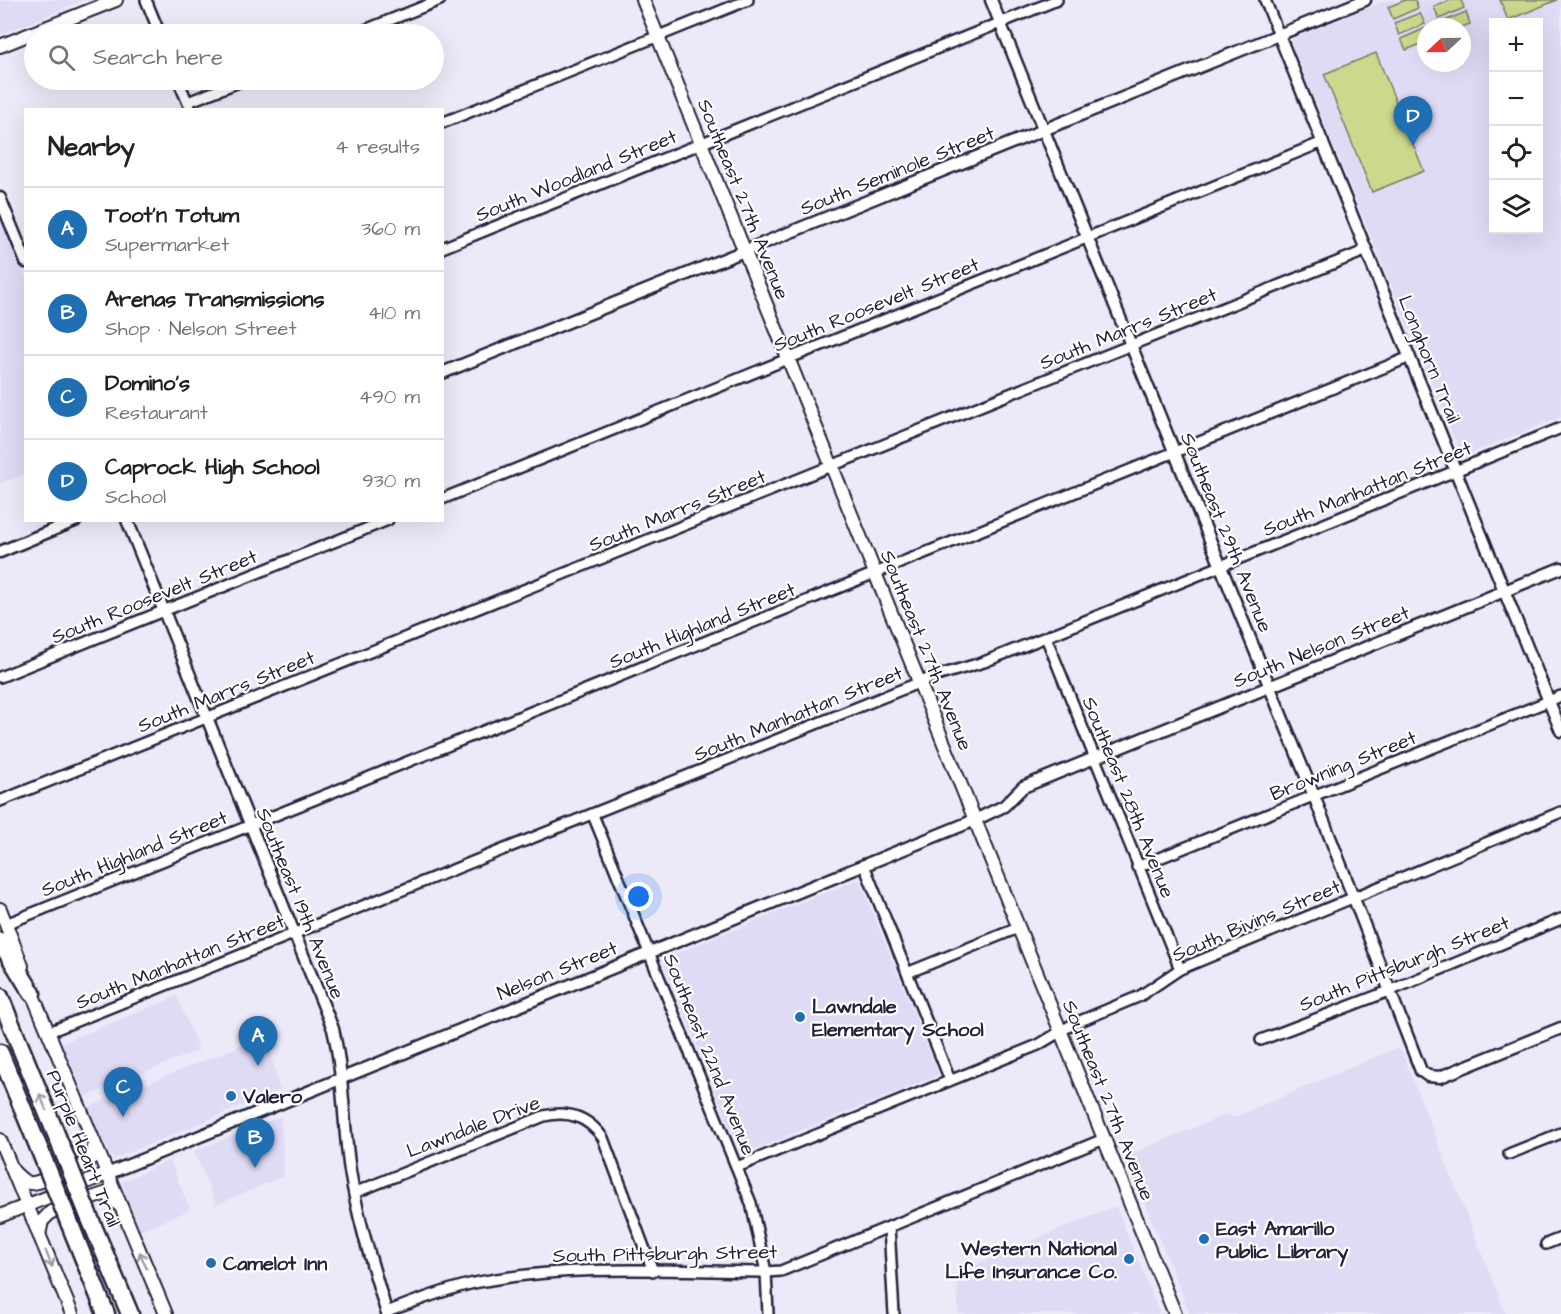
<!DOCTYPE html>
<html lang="en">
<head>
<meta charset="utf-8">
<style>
  body { margin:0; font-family:"Architects Daughter",sans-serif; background:#f6f6f6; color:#222 }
  .controls { position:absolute; right:18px; top:18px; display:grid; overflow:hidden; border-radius:0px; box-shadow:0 6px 24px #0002 }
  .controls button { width:54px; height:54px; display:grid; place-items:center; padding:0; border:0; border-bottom:2px solid #e0e0e0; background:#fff; color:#222; font:30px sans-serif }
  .compass { position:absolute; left:1417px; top:18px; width:54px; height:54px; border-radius:50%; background:#fff; box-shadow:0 6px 24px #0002; rotate:248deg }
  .you { position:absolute; left:639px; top:897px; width:21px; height:21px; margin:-15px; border:4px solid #fff; border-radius:50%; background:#1a73e8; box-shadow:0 0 0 9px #1a73e833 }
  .badge { display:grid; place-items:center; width:39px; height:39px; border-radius:50%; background:#1f6fb2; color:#fff; font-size:20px; font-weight:700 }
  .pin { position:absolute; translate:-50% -50px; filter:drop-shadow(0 2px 3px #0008) }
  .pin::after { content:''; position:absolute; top:32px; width:21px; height:18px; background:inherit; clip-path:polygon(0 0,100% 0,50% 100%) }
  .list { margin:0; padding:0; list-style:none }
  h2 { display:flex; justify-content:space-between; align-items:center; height:78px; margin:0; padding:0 24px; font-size:26px }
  h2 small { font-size:20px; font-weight:400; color:#767676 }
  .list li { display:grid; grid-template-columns:39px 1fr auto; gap:18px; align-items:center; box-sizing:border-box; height:84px; padding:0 24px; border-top:2px solid #e0e0e0 }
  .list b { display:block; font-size:22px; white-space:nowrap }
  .list p { margin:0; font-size:20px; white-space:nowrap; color:#767676 }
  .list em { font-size:20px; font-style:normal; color:#767676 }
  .icon { flex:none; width:33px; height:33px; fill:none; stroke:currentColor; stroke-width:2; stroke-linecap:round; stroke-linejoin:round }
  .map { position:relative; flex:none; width:1561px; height:1314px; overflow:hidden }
  .search { position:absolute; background:#fff; box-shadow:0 6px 24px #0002; left:24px; top:24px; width:420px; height:66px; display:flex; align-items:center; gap:15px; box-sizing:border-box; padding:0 21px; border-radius:33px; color:#767676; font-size:22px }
  .panel { position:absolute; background:#fff; box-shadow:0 6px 24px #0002; left:24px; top:108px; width:420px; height:414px; border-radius:0px }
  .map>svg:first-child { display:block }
</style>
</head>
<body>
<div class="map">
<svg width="1561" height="1314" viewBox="0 0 1561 1314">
  <rect width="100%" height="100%" fill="#eceaf9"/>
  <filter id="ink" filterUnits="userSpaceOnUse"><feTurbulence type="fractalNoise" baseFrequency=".0167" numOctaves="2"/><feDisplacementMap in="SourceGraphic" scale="12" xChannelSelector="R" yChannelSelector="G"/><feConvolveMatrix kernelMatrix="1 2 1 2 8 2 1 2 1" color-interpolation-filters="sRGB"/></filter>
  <g filter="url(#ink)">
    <g fill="#dfdbf5" fill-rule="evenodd">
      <polygon points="0,0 84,0 0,35"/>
      <path d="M1387 0H1561V417L1462 457 1291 43 1292 39ZM1494 22H1538V230H1494ZM1426 27H1462V63H1426Z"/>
      <polygon points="0,216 26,279 25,474 0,484"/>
      <polygon points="859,879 939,1075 741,1155 662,959"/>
      <polygon points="177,996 199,1050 85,1097 62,1043"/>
      <polygon points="264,1036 271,1055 280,1090 114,1159 110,1157 89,1107"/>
      <polygon points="1397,1048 1402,1052 1506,1314 1190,1314 1125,1156 1228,1114 1234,1117"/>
      <polygon points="281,1116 284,1176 216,1205 194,1151"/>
      <polygon points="170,1160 190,1210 140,1231 121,1182"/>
      <polygon points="1116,1206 1160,1314 958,1314 957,1277 962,1270"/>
    </g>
    <g fill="#ccd88c" stroke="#777d64" stroke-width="1.5">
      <polygon points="1405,0 1415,0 1418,8 1393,19 1388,7"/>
      <polygon points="1451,0 1461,0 1464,8 1439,19 1434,7"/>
      <polygon points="1500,0 1557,0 1508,20"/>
      <polygon points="1466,12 1470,24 1462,27 1442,27 1440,23"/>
      <polygon points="1420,13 1425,24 1399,35 1394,23"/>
      <polygon points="1426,28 1426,42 1406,50 1401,39"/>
      <polygon points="1376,53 1424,171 1372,192 1324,74"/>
    </g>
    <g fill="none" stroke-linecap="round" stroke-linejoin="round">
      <defs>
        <g id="minor">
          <polyline points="146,0 160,34"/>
          <polyline points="1265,0 1279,35"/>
          <polyline points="355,34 440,0"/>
          <polyline points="178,80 191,110"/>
          <polyline points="188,102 244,80"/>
          <polyline points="442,123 748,0"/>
          <polyline points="442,248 1057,0"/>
          <polyline points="442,499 1323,142"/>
          <polyline points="1046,637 1180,969"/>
          <polyline points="0,677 388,520"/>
          <polyline points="0,801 1367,250"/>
          <polyline points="593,815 751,1203 766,1272 768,1314"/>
          <polyline points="864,865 950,1080"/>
          <polyline points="1137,867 1561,696"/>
          <polyline points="6,924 1410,357"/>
          <polyline points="907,973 1018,928"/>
          <polyline points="49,1032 933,677 984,662 1561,428"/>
          <polyline points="1261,1040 1389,991 1561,919"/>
          <polyline points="1509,1154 1561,1133"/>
          <polyline points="737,1167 1038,1045 1073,1024 1140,996 1180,969 1561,812"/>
          <path d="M354 1193 544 1116C569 1110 588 1117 603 1138L653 1271"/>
          <polyline points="889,1227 894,1314"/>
          <polyline points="1546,1244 1561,1238"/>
          <path d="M387 1312C415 1301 444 1290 474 1283 569 1264 669 1271 766 1272L781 1271 1104 1139"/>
        </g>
        <g id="tertiary">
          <polyline points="991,0 1314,796 1421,1071 1428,1076 1440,1077 1561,1028"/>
          <polyline points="1279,35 1561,731"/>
          <polyline points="0,198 26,262"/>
          <polyline points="442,373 1365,0"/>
          <path d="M127 520 333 1029C344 1076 343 1124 350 1171 358 1220 373 1267 387 1314"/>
          <polyline points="0,552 77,520"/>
          <polyline points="107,1174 975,820 1004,806 1023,787 1561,568"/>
        </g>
        <g id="secondary">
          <polyline points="643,0 1175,1314"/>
          <polyline points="0,46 116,0"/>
          <polyline points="0,909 22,966"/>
          <polyline points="29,986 166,1314"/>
          <polyline points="0,1140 72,1314"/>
          <path d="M13 1171C18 1176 22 1181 29 1183 37 1185 86 1166 91 1158 94 1154 94 1150 94 1144"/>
          <polyline points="0,1216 107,1174"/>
          <polyline points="39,1235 42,1221 51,1212 104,1194 108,1195 119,1205"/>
        </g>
        <g id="motorway">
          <polyline points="0,941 32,993"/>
          <polyline points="0,997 65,1156"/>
          <polyline points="0,1053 45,1163"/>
          <polyline points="88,1214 130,1314"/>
          <polyline points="69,1222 106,1314"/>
        </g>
      </defs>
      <use href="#minor" stroke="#22223b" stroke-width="14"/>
      <use href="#tertiary" stroke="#22223b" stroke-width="15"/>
      <use href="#secondary" stroke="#22223b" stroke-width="16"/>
      <use href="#motorway" stroke="#22223b" stroke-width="21"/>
      <use href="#minor" stroke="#fff" stroke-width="9"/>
      <use href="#tertiary" stroke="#fff" stroke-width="10"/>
      <use href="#secondary" stroke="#fff" stroke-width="12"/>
      <use href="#motorway" stroke="#fff" stroke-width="16"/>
      <defs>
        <g id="motorway-bridge">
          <polyline points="65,1156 88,1214"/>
          <polyline points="45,1163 69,1222"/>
        </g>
      </defs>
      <use href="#motorway-bridge" stroke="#22223b" stroke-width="21" stroke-linecap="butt"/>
      <use href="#motorway-bridge" stroke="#fff" stroke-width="16"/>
    </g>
    <defs><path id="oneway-shaft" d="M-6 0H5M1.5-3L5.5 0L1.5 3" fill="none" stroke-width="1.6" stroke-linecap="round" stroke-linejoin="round" transform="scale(1.5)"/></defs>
    <g stroke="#9c9ca7">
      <use href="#oneway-shaft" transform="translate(43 1102) rotate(-112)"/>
      <use href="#oneway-shaft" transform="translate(49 1259) rotate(68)"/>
      <use href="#oneway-shaft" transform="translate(143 1260) rotate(-113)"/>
    </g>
  </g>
  <g fill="#1f6fb2" stroke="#fff" stroke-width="2">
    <circle cx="800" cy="1017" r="6"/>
    <circle cx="231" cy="1096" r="6"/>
    <circle cx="1204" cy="1239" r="6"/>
    <circle cx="1129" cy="1259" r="6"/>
    <circle cx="211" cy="1263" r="6"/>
  </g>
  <g text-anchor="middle" stroke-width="4.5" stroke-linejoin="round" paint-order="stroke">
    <g font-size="20" fill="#22223b" stroke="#fff">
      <text transform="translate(897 170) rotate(-22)" y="7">South Seminole Street</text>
      <text transform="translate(576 175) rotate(-22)" y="7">South Woodland Street</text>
      <text transform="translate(744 199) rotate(68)" y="7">Southeast 27th Avenue</text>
      <text transform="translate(876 304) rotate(-22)" y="7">South Roosevelt Street</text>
      <text transform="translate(1128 328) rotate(-22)" y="7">South Marrs Street</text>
      <text transform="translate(1430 359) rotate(68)" y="7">Longhorn Trail</text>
      <text transform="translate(1367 488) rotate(-22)" y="7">South Manhattan Street</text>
      <text transform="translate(677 510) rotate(-22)" y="7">South Marrs Street</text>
      <text transform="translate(1227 532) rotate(68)" y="7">Southeast 29th Avenue</text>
      <text transform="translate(154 596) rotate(-22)" y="7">South Roosevelt Street</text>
      <text transform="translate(702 625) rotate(-22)" y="7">South Highland Street</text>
      <text transform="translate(1321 646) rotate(-22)" y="7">South Nelson Street</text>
      <text transform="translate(927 650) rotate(68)" y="7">Southeast 27th Avenue</text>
      <text transform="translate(226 691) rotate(-22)" y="7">South Marrs Street</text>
      <text transform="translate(798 713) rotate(-22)" y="7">South Manhattan Street</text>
      <text transform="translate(1343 765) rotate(-22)" y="7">Browning Street</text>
      <text transform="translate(1129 797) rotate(68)" y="7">Southeast 28th Avenue</text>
      <text transform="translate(134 853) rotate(-22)" y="7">South Highland Street</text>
      <text transform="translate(301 903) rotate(68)" y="7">Southeast 19th Avenue</text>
      <text transform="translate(1256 920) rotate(-23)" y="7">South Bivins Street</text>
      <text transform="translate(180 961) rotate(-22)" y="7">South Manhattan Street</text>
      <text transform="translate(1404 963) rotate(-22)" y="7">South Pittsburgh Street</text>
      <text transform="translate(557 970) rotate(-22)" y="7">Nelson Street</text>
      <text transform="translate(710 1054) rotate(68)" y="7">Southeast 22nd Avenue</text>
      <text transform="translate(1109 1100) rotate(68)" y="7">Southeast 27th Avenue</text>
      <text transform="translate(473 1126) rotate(-21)" y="7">Lawndale Drive</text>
      <text transform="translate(84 1148) rotate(68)" y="7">Purple Heart Trail</text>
      <text transform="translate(665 1253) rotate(-1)" y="7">South Pittsburgh Street</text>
    </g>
    <g font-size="20" font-weight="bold" fill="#22223b" stroke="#fff" text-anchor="start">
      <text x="812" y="1013">Lawndale<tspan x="812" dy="23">Elementary School</tspan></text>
      <text x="243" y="1103">Valero</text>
      <text x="1216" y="1235">East Amarillo<tspan x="1216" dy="23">Public Library</tspan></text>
      <text x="1117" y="1255" text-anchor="end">Western National<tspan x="1117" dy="23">Life Insurance Co.</tspan></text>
      <text x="223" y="1270">Camelot Inn</text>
    </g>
  </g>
</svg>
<div class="controls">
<button>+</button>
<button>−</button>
<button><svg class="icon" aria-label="locate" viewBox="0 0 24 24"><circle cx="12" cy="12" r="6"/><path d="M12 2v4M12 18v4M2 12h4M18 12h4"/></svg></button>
<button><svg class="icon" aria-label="layers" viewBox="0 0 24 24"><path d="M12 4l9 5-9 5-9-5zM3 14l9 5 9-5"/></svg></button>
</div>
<svg class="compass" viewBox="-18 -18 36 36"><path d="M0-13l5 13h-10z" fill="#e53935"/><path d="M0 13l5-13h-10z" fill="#767676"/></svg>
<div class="you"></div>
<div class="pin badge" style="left:258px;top:1066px">A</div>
<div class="pin badge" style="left:255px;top:1168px">B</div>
<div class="pin badge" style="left:123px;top:1117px">C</div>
<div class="pin badge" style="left:1413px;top:146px">D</div>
<div class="search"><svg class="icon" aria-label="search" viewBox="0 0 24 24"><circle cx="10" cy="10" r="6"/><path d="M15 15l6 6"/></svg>Search here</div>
<section class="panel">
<h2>Nearby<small>4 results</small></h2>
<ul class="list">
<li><span class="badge">A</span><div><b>Toot'n Totum</b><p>Supermarket</p></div><em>360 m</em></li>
<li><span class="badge">B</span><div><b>Arenas Transmissions</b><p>Shop · Nelson Street</p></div><em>410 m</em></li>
<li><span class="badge">C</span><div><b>Domino's</b><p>Restaurant</p></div><em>490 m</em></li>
<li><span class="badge">D</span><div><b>Caprock High School</b><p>School</p></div><em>930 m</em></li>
</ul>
</section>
</div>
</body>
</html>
